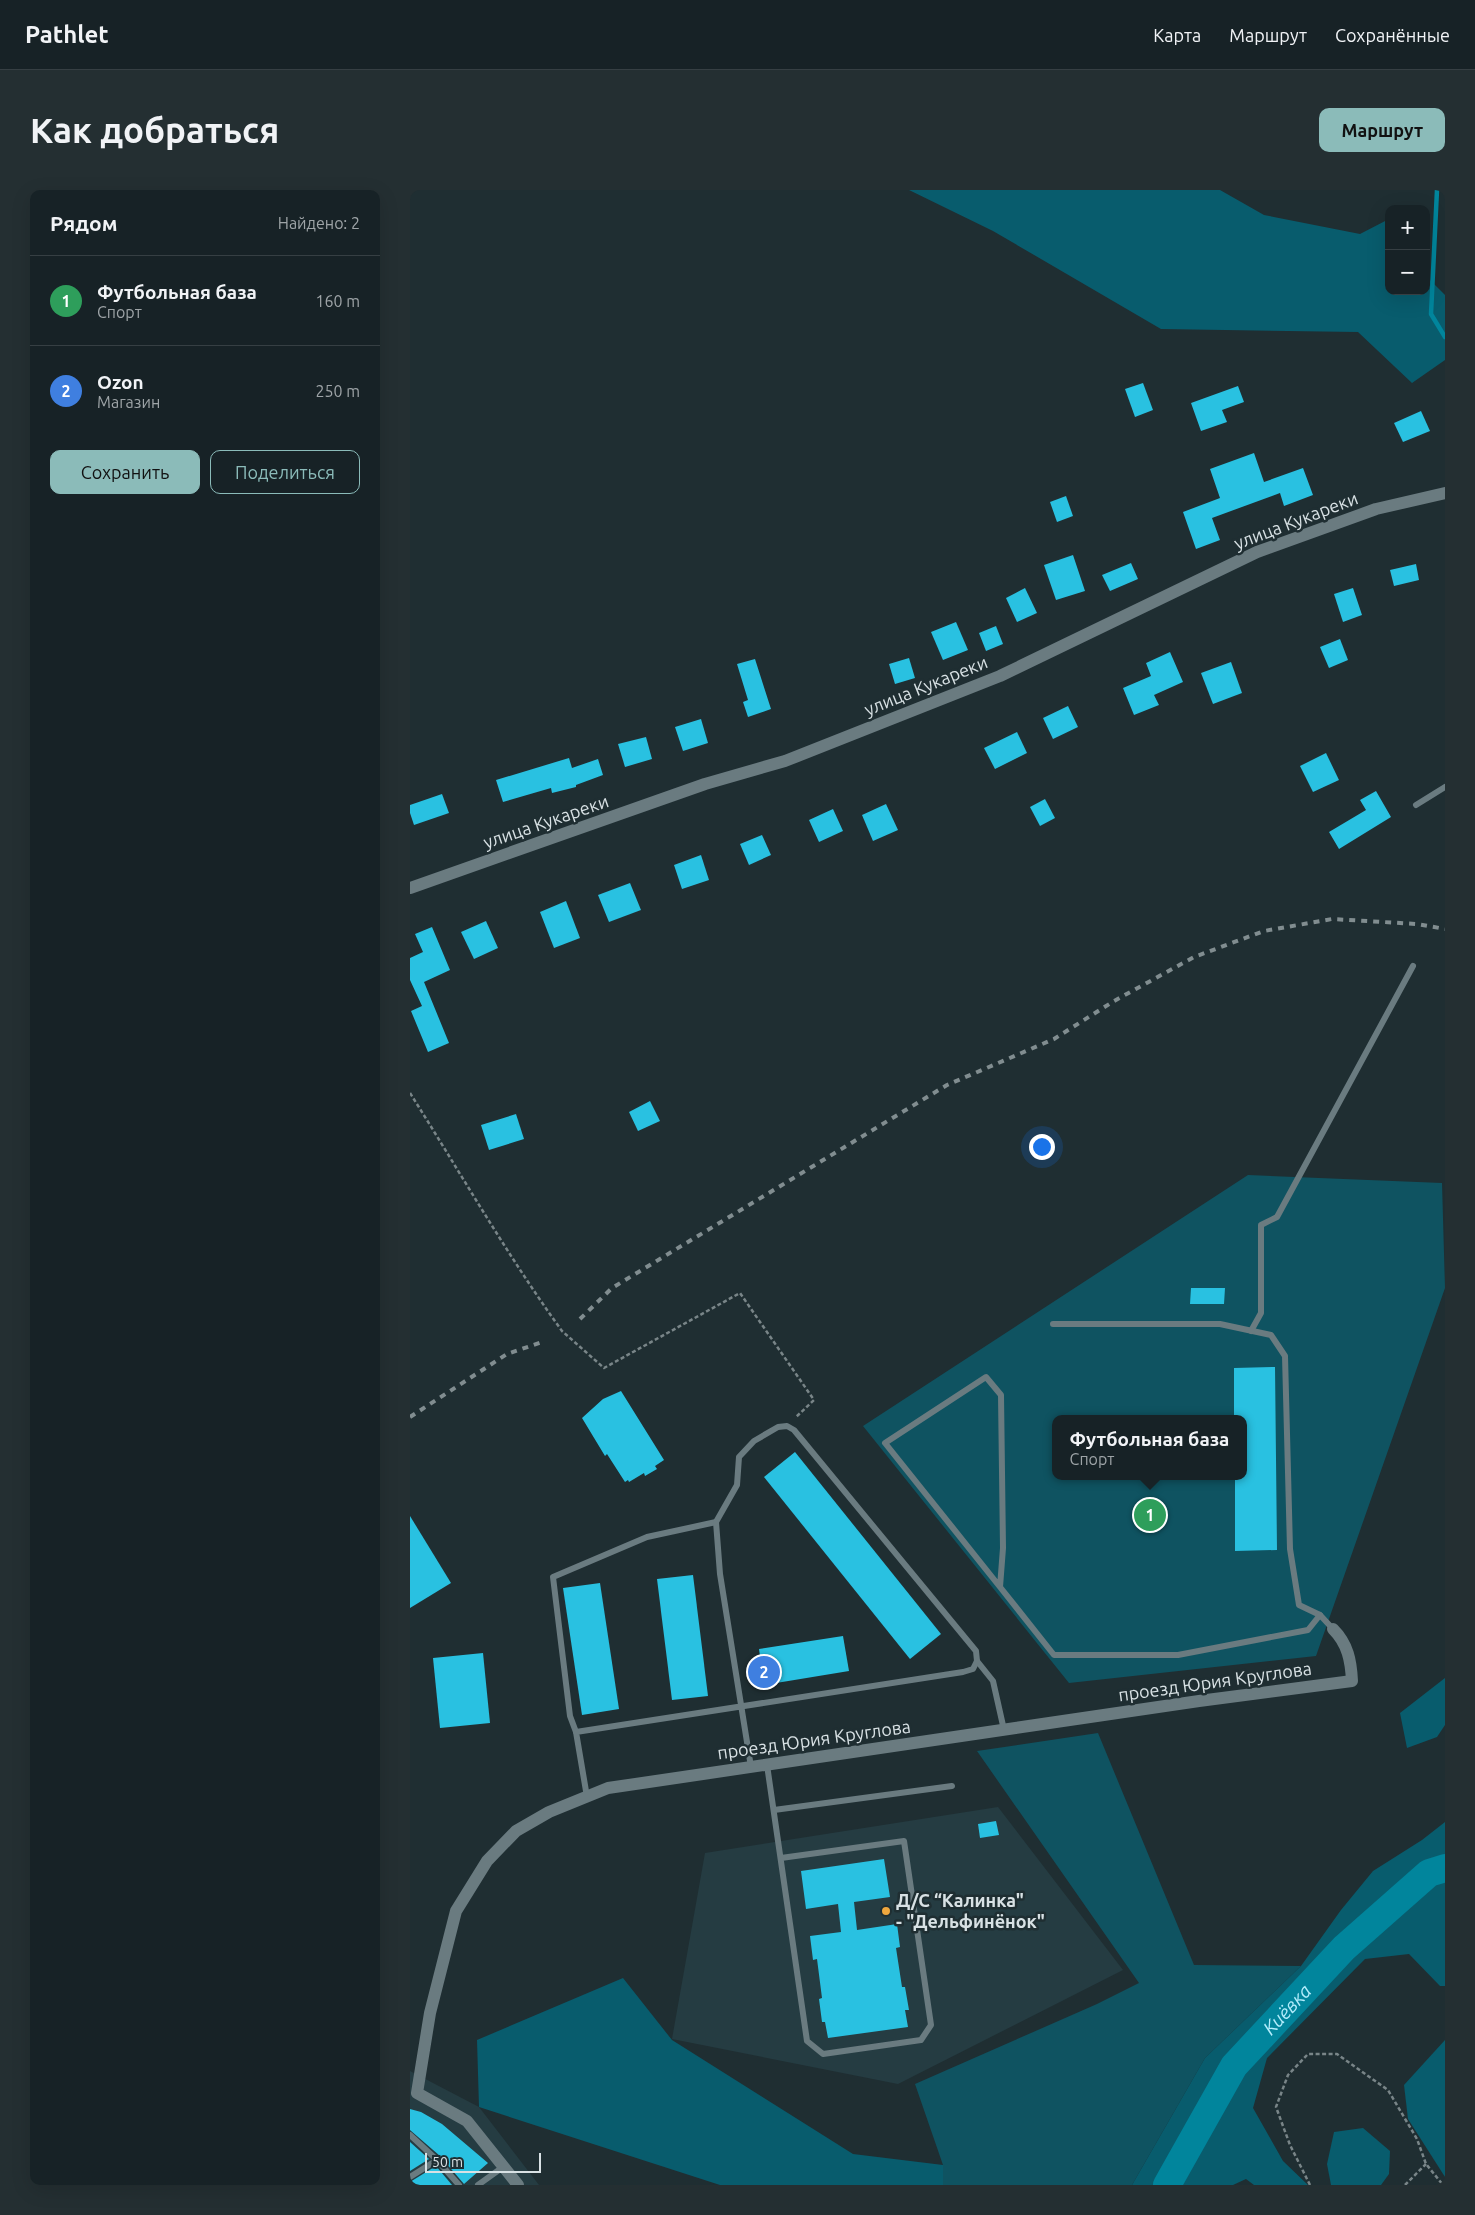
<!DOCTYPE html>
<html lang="ru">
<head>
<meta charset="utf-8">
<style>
  body { margin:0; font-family:Ubuntu,sans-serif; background:#242f32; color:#f1f3f6 }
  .controls { position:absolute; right:15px; top:15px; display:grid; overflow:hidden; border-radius:10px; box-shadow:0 5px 20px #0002 }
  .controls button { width:45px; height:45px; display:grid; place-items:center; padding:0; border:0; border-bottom:1px solid #363f43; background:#172226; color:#f1f3f6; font:25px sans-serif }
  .scale { position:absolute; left:15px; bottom:12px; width:116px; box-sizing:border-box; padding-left:5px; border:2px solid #d8e1e4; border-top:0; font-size:14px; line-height:18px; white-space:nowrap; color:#d8e1e4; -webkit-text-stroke:4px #1f2e32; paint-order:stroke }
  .you { position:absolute; left:631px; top:956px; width:18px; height:18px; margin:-12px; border:4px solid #fff; border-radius:50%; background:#1a73e8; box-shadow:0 0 0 8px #1a73e833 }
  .badge { display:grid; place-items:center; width:32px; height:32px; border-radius:50%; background:#8bbbb9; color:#fff; font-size:16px; font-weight:700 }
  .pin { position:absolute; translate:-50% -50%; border:2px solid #fff; box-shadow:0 1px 5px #0006 }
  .popup { position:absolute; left:642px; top:1225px; width:195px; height:65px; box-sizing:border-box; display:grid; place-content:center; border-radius:10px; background:#172226; filter:drop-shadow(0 1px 4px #0005); font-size:16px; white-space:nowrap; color:#9ea4a7 }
  .popup b { font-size:19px; color:#f1f3f6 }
  .popup::after { content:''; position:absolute; left:50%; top:100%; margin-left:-10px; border:10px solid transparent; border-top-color:#172226 }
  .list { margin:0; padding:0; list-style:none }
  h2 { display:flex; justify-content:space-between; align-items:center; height:65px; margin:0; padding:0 20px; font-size:21px }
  h2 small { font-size:16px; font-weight:400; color:#9ea4a7 }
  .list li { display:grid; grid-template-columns:32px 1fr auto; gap:15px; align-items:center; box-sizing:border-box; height:90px; padding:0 20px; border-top:1px solid #363f43 }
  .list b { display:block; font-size:19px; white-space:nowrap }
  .list p { margin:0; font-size:16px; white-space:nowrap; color:#9ea4a7 }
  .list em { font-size:16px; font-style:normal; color:#9ea4a7 }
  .actions { display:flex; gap:10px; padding:15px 20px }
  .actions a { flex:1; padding:11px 0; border:1px solid #8bbbb9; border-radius:10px; text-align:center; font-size:18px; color:#8bbbb9 }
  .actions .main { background:#8bbbb9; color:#111 }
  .map { position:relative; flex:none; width:1035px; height:1995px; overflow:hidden; border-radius:10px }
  header { display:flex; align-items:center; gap:30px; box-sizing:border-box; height:70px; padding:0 25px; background:#172226; border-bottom:1px solid #363f43 }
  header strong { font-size:24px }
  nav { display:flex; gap:28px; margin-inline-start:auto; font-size:18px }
  .intro { display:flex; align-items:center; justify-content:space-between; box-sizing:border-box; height:120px; padding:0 30px }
  h1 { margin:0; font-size:35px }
  .button { padding:12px 22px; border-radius:10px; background:#8bbbb9; color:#111; font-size:18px; font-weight:700 }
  main { display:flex; gap:30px; padding:0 30px }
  aside { flex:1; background:#172226; border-radius:10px; box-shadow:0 5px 20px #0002 }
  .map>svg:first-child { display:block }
</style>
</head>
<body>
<header>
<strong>Pathlet</strong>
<nav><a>Карта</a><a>Маршрут</a><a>Сохранённые</a></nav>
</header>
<div class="intro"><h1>Как добраться</h1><a class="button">Маршрут</a></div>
<main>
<aside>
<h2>Рядом<small>Найдено: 2</small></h2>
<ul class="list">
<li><span class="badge" style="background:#2e9e5b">1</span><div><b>Футбольная база</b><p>Спорт</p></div><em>160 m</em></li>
<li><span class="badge" style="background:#3f7fe0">2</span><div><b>Ozon</b><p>Магазин</p></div><em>250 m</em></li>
</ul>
<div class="actions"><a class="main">Сохранить</a><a>Поделиться</a></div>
</aside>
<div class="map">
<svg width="1035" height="1995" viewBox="0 0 1035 1995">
  <rect width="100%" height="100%" fill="#1f2e32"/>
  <g fill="#253c42">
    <polygon points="588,1617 713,1780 488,1894 262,1849 295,1663"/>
    <polygon points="0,1881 69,1917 129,1995 0,1995"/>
  </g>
  <g fill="#0f5361" fill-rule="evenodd">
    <path d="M838 985 1032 993 1035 1098 906 1466 659 1493 453 1236ZM646 1229H834V1286H646Z"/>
    <polygon points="688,1543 784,1775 891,1776 795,1868 722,1995 533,1995 533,1975 505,1894 687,1814 729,1793 567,1561"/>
  </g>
  <g fill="#085c6d">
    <polygon points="499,0 810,0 854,25 950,44 979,29 979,101 1016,101 1016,86 1035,105 1035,170 1002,193 948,142 751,139 583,41"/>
    <polygon points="1035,1488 1035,1535 1027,1547 997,1558 990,1523"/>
    <polygon points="1035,1632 1035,1796 1030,1796 999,1764 955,1769 857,1868 843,1918 873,1971 898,1995 844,1995 836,1989 823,1995 722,1995 795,1868 891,1776 931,1720 963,1681 1012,1650"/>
    <polygon points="213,1788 262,1850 443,1964 533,1975 533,1995 310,1995 69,1917 67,1850"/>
    <polygon points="1035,1850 1035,1987 998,1929 994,1895"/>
    <polygon points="953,1938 980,1961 979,1984 971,1995 921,1995 917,1974 924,1942"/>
  </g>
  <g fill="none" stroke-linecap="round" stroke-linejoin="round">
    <polyline stroke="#01859c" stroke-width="4.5" points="1027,0 1021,124 1035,147"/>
    <path stroke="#01859c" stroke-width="28" id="s1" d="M757 1995 824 1876 934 1758 1019 1683 1035 1678"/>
  </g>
  <g fill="#29c1e1">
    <polygon points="733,193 743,220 725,227 715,199"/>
    <polygon points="828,196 834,212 812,220 817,232 791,241 781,213"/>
    <polygon points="1011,221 1020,241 993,252 984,233"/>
    <polygon points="844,263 854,292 893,278 903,305 874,316 870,303 802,328 810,350 786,359 773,322 810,308 800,279"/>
    <polygon points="656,306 663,326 647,332 640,312"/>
    <polygon points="663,365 675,401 646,410 634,375"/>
    <polygon points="721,373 728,389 700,401 692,385"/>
    <polygon points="1006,374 1009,390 984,396 980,380"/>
    <polygon points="615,398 627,423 607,432 596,408"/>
    <polygon points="943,398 952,425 933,432 924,404"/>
    <polygon points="546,432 558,460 533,470 521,442"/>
    <polygon points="586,436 593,454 576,461 569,443"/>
    <polygon points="930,449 938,470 919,478 910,457"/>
    <polygon points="760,462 773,492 744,505 749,515 724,525 713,498 741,486 736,473"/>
    <polygon points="499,468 505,488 485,494 479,474"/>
    <polygon points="345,469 361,519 338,527 333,512 338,510 327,474"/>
    <polygon points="821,472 832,503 803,514 791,483"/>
    <polygon points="658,516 668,537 643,549 633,528"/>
    <polygon points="291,529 298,553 273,561 265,537"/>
    <polygon points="607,542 617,563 585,579 574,558"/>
    <polygon points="236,547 242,569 215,577 208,554"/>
    <polygon points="916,563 929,590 903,602 890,576"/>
    <polygon points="159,568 162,578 188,569 193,585 166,595 166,597 142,603 141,598 93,612 86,590"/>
    <polygon points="966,601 981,627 929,659 919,642 956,620 950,610"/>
    <polygon points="32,604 39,623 4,635 0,623 0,615"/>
    <polygon points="635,609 645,628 630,636 620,617"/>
    <polygon points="476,614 488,640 463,651 452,625"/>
    <polygon points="423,619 433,641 409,652 399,630"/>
    <polygon points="352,645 361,665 339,675 330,654"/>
    <polygon points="291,665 299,690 272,699 264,675"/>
    <polygon points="220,693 231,720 199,732 188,705"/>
    <polygon points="156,711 170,748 144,758 130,722"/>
    <polygon points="76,731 88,758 64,769 51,742"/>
    <polygon points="22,737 40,780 14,792 39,853 18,862 1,821 12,816 0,790 0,768 13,762 5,744"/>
    <polygon points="240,911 250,931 228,941 219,922"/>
    <polygon points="106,924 114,949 79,960 71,935"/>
    <polygon points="781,1098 815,1098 814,1114 780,1114"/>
    <polygon points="865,1177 867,1360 825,1361 825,1286 834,1286 834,1229 824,1229 824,1178"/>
    <polygon points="211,1201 254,1270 245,1276 247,1279 235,1286 234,1283 219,1292 218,1290 215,1292 197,1264 195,1266 172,1228 193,1209"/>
    <polygon points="385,1262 531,1444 500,1469 354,1287"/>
    <polygon points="0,1326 41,1393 0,1418"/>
    <polygon points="283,1385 298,1506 262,1510 247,1389"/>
    <polygon points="190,1393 209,1519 172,1525 153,1398"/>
    <polygon points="433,1446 439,1481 354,1495 349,1459"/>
    <polygon points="73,1463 80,1533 30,1538 23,1468"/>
    <polygon points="586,1631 589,1645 570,1648 568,1634"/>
    <polygon points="474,1669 480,1707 444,1712 447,1740 487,1734 490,1757 486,1758 492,1797 495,1797 499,1820 495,1820 498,1837 418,1848 415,1832 412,1832 409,1809 412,1808 407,1769 403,1770 400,1746 431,1742 428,1714 396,1719 391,1681"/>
    <polygon points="0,1919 11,1922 32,1934 78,1973 54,1994 30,1966 0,1940"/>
    <polygon points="0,1952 19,1969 0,1981"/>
    <polygon points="26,1976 42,1995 0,1995 0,1992"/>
  </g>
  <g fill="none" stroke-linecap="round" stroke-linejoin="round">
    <g stroke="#798588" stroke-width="2.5" stroke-dasharray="4 2.5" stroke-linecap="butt">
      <path d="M0 903C50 982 97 1065 152 1141L194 1178 330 1103 404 1210 385 1228"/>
      <polyline points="900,1995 880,1955 866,1917 878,1885 898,1864 927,1864 978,1900 1007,1949 1016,1974 1033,1995"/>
      <polyline points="995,1995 1016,1974"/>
    </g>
    <g stroke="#6a7b80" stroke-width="6">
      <polyline points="1006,615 1035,597"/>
      <polyline points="643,1134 810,1134 861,1145 875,1166 880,1359 889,1415 910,1425"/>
      <polyline points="841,1141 851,1123 851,1035 867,1027 1003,776"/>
      <polyline points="590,1397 475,1253 576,1187 591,1205 593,1358 590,1397 644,1465 768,1465 898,1440 910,1425 923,1439"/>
      <polyline points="567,1471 583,1491 594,1540"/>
      <polyline points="166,1542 160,1526 143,1387 237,1347 306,1332"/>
      <polyline points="357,1575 397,1851 413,1864 511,1850 521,1835 494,1651 371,1668"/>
      <path d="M177 1607 166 1542C295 1522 424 1502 553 1482L563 1479 567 1471 566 1461 384 1240 377 1236 368 1237 344 1251 329 1267 327 1295 306 1332 310 1384 341 1577"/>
      <polyline points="364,1620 542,1596"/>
      <polyline points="0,1945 27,1970"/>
      <polyline points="0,1987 27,1970 49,1995"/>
      <polyline points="68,1995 93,1977"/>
    </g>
    <g stroke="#6a7b80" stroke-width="12">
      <polyline points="0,698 295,594 375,571 590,486 847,362 966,319 1035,303"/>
      <path d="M108 1995 57 1931 7 1903 20 1823 46 1721 77 1671 106 1641 139 1622 198 1598 789 1511 942 1491C941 1471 938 1454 923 1439"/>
    </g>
    <g stroke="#818d90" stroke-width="4" stroke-dasharray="6 6" stroke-linecap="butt">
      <polyline points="170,1129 202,1098 537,895 644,849 704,811 784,767 854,741 922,729 1007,734 1035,739"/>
      <polyline points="0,1227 97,1164 135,1151"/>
    </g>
  </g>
  <circle fill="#efa73e" stroke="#1f2e32" stroke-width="2" cx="476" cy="1721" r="5"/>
  <g text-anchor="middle" stroke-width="5" stroke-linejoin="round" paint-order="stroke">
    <g font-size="18" fill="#d8e1e4" stroke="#1f2e32">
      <text transform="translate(886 331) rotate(-21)" y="6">улица Кукареки</text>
      <text transform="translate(516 496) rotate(-22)" y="6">улица Кукареки</text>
      <text transform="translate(136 632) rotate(-19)" y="6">улица Кукареки</text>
      <text transform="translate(805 1492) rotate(-8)" y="6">проезд Юрия Круглова</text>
      <text transform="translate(404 1550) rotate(-8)" y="6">проезд Юрия Круглова</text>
    </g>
    <g font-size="18" font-weight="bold" fill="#d8e1e4" stroke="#1f2e32" text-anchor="start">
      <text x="486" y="1717">Д/С “Калинка"<tspan x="486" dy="21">- "Дельфинёнок"</tspan></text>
    </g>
    <g font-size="19" font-style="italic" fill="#b3edfc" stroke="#1f2e32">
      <text dy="7" stroke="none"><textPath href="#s1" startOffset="214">Киёвка</textPath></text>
    </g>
  </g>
</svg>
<div class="controls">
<button>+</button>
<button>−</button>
</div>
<div class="scale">50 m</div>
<div class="you"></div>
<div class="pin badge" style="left:740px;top:1325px;background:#2e9e5b">1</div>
<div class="popup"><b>Футбольная база</b>Спорт</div>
<div class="pin badge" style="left:354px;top:1482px;background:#3f7fe0">2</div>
</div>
</main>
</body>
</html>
